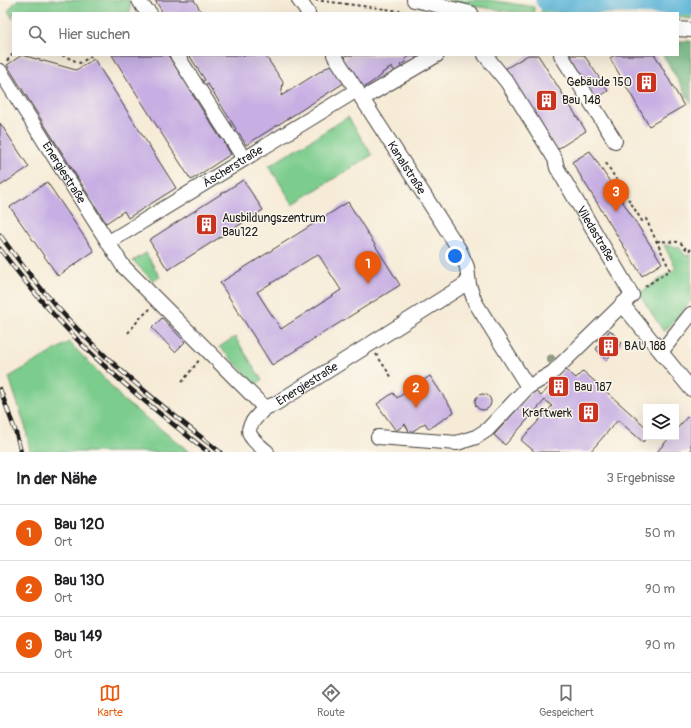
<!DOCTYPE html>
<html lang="de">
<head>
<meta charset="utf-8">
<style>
  body { margin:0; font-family:Pangolin,sans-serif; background:#f6f6f6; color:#202124 }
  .controls { position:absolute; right:12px; bottom:12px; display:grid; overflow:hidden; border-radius:0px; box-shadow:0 4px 16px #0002 }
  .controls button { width:36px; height:36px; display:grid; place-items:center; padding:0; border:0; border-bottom:1px solid #e0e0e0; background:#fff; color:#202124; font:20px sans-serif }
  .you { position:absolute; left:455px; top:256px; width:14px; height:14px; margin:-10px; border:3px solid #fff; border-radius:50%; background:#1a73e8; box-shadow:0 0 0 6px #1a73e833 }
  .badge { display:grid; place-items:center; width:26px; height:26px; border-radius:50%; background:#ea580c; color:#fff; font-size:13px; font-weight:700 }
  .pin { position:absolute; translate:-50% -33px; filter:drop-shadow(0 1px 2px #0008) }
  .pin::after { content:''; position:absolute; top:21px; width:14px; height:12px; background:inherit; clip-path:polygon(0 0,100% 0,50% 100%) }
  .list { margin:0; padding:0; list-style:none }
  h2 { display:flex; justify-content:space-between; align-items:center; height:52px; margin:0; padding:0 16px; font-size:17px }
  h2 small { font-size:13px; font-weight:400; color:#757577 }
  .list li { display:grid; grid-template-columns:26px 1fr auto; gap:12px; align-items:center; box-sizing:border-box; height:56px; padding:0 16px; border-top:1px solid #e0e0e0 }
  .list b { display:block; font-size:15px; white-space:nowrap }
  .list p { margin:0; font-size:13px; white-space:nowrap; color:#757577 }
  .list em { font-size:13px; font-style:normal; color:#757577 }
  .icon { flex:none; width:22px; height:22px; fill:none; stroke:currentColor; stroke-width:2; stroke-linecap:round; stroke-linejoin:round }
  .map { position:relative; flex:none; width:691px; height:452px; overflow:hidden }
  .search { position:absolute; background:#fff; box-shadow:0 4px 16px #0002; left:12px; right:12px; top:12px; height:44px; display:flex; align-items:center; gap:10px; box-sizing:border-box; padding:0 14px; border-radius:0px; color:#757577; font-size:15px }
  .sheet { height:220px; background:#fff }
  nav { display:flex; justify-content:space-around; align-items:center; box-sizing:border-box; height:56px; border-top:1px solid #e0e0e0; background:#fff; font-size:11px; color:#757577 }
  nav a { display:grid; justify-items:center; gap:2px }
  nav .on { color:#ea580c }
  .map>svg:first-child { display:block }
</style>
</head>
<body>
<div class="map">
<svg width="691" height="452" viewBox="0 0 691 452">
  <rect width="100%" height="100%" fill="#fbf7ec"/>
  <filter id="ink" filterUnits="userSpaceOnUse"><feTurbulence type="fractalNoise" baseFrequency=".025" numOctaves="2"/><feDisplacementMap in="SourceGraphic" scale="8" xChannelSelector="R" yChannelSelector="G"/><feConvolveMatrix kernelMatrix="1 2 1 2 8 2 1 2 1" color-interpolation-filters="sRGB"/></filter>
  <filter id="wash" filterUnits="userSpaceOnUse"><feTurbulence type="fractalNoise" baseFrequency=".012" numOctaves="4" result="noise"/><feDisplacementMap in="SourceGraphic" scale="16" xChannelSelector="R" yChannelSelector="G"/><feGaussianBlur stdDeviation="0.9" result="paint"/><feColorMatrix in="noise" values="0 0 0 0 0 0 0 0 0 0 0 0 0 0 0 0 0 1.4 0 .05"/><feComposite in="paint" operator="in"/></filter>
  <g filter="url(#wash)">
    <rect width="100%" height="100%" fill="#f6ebd7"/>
    <g fill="#7ccc8d" stroke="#4c7454">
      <polygon points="17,0 130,0 130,13 13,13 13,19 8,11"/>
      <polygon points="451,0 489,0 534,7 534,13 516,13 451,2"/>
      <polygon points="542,6 581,10 613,8 686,9 691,9 691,19 678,17 678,13 541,13"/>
      <polygon points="348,117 372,155 293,204 269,166"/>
      <polygon points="664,245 679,247 686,256 691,254 691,301 664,332 639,294 676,268"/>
      <polygon points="146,253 160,277 153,281 133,261"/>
      <polygon points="235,337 262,380 256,384 219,347"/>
      <polygon points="69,342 105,379 123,400 190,452 30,452 26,429 9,377"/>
    </g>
    <polygon fill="#65b078" stroke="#40664a" points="678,41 691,41 691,103 663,55 678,55"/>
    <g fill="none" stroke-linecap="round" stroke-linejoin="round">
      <polyline stroke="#5bb5d9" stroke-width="21" points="546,0 553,1 691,5"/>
    </g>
    <g id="blocks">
      <g fill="#c7afe3" fill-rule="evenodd">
        <polygon points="155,0 194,0 202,13 163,13"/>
        <polygon points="22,55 76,70 94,59 176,188 128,218 124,211 106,223 7,65"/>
        <path d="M112 55H168L190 89 205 80 189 55H265L283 82 281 96 332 64 344 83 246 145 239 133 224 143 231 154 191 180ZM208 84 236 129 221 139 192 94Z"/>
        <polygon points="346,55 419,55 416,57 410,56 405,59 406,62 400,65 403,69 396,73 392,67 382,73 382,75 362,89 344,62"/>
        <polygon points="528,55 538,55 586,131 556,150 505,69"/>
        <polygon points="565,55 584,55 608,91 594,100"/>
        <polygon points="615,55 655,55 684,106 649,126 610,58"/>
        <polygon points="0,123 29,167 0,186"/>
        <polygon points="590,151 662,263 642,276 572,162"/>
        <polygon points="243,180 263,210 168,270 149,240"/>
        <polygon points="47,182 94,251 58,276 10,207"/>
        <path d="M348 202 400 285 272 365 220 283ZM318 254 341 290 281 329 257 292Z"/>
        <polygon points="162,318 185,342 175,352 152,328"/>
        <polygon points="610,330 622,343 606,360 596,349"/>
        <polygon points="565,369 576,378 583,371 646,427 646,437 647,437 643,442 618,420 590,452 535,452 521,440 552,406 545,400 505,445 494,435 534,390 541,396"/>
        <polygon points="430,376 454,412 429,429 425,423 410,433 405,424 396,431 377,404 393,393 397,398"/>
        <circle cx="483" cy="402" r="8"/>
        <polygon points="687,417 691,421 691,452 657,452 670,437 676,437 676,430"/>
      </g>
    </g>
  </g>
  <g filter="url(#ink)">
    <use href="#blocks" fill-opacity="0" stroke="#3d3b38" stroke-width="1"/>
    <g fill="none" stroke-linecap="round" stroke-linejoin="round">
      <defs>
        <g id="minor">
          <polyline points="139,0 143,7 150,13"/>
          <polyline points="299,0 308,13"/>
          <polyline points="414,0 471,13"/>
          <polyline points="678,29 691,30"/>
          <polyline points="177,55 196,85"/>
          <path id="s1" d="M334 55 459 249 467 267 469 285 475 302 528 387 487 430 476 437 457 443 378 437"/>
          <path id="s2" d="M485 55 507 82 555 159 557 168 632 295 552 373 528 387"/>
          <polyline points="561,55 615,141"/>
          <path id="s3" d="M0 71 123 266 265 408 275 404 464 285H469"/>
          <polyline points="199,89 228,134"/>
          <polyline points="362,99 437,55"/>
          <polyline points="231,138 244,159"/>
          <path id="s4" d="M109 242 357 90"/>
          <polyline points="622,304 691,389"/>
          <polyline points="661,352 691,314"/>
          <path d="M265 408C243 430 244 433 267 452"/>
        </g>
      </defs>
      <use href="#minor" stroke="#3d3b38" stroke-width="16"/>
      <g stroke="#3d3b38" stroke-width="2" stroke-dasharray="3 3" stroke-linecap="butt">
        <polyline points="315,0 401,11 409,13"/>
        <polyline points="62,55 80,63 93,55"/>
        <polyline points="7,61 13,54"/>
        <polyline points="606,163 642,221 646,219 670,270 643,288"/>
        <polyline points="657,241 680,242 688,251 691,249"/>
        <polyline points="128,333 140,318 150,309"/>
        <polyline points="376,354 392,378"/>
        <polyline points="182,382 200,359"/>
      </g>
      <use href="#minor" stroke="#fff" stroke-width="14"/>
      <defs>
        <g id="rail">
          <path d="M0 235C30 277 63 317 101 352 139 388 179 420 220 452"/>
          <path d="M0 249C29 288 61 325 96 358 132 392 170 422 208 452"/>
          <polyline points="0,389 16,433 21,452"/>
        </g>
      </defs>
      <use href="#rail" stroke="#1c1c1c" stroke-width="4.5"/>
      <use href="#rail" stroke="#fbf7ec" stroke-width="3" stroke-dasharray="9" stroke-linecap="butt"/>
    </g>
    <circle fill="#919b86" cx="551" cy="359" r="4.5"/>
  </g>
  <defs>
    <symbol id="building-square" viewBox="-11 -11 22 22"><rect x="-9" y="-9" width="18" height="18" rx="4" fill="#c8321e" stroke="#fbf7ec"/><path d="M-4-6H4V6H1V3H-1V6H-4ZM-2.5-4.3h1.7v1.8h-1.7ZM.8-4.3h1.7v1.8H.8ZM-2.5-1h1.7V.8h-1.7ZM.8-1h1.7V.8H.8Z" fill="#fff"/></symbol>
  </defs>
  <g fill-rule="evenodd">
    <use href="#building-square" x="634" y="70" width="25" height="25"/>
    <use href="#building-square" x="534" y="88" width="25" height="25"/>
    <use href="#building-square" x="194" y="212" width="25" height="25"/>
    <use href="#building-square" x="596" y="334" width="25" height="25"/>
    <use href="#building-square" x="546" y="374" width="25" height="25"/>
    <use href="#building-square" x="576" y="400" width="25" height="25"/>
  </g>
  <g text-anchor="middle" stroke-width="3" stroke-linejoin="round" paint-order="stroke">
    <g font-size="12" fill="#1c1c1c" stroke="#fbf7ec" text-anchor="start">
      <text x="632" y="86" text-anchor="end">Gebäude 150</text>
      <text x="562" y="104">Bau 148</text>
      <text x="222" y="222">Ausbildungszentrum<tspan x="222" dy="14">Bau122</tspan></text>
      <text x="624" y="350">BAU 188</text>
      <text x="574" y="391">Bau 187</text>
      <text x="572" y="417" text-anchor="end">Kraftwerk</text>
    </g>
    <g font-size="12" fill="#1c1c1c" stroke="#fbf7ec">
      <text dy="4" stroke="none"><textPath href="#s4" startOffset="145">Äscherstraße</textPath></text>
      <text dy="4" stroke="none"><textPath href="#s1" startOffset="134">Kanalstraße</textPath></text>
      <text dy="4" stroke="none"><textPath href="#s3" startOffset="120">Energiestraße</textPath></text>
      <text dy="4" stroke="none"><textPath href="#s2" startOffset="211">Viledastraße</textPath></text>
      <text dy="4" stroke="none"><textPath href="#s3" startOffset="480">Energiestraße</textPath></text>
    </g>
  </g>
</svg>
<div class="controls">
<button><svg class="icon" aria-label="layers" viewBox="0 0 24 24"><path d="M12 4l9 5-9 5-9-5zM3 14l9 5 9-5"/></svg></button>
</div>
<div class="you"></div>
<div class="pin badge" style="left:368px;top:284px">1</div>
<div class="pin badge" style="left:416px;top:408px">2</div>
<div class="pin badge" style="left:616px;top:212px">3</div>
<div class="search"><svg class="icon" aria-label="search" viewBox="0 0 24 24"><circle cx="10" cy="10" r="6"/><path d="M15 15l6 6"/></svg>Hier suchen</div>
</div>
<section class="sheet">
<h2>In der Nähe<small>3 Ergebnisse</small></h2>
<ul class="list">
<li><span class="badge">1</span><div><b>Bau 120</b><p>Ort</p></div><em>50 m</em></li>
<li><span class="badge">2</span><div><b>Bau 130</b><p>Ort</p></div><em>90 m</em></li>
<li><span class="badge">3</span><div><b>Bau 149</b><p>Ort</p></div><em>90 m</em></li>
</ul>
</section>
<nav>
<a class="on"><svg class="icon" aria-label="map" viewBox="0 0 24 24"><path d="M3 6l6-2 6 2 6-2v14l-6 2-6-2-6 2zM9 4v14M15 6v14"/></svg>Karte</a>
<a><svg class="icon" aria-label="directions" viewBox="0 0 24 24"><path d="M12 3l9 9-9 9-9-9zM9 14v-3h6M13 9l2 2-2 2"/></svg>Route</a>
<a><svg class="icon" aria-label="saved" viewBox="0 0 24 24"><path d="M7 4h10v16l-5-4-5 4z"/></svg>Gespeichert</a>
</nav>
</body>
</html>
